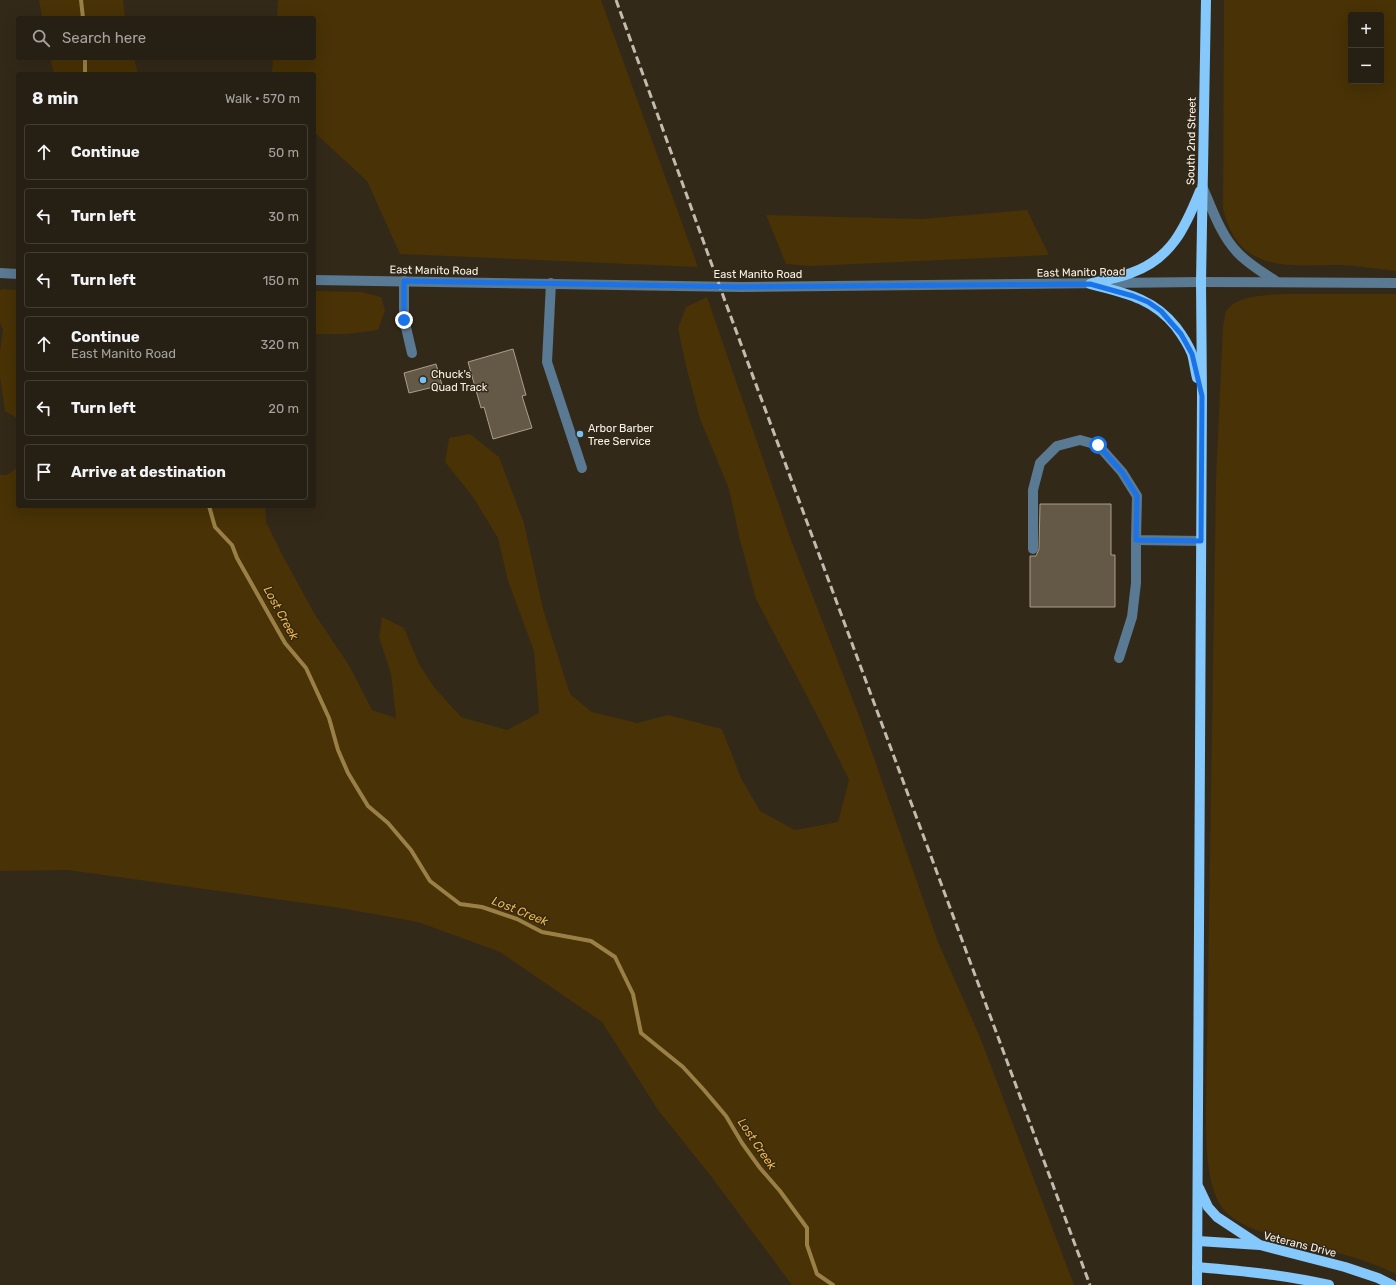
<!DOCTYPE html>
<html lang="en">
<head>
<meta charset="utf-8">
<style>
  body { margin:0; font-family:Rubik,sans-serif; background:#322c21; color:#f1f3f6 }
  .controls { position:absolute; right:12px; top:12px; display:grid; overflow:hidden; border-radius:4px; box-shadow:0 4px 16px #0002 }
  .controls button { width:36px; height:36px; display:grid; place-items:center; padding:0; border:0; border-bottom:1px solid #423d33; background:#261f13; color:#f1f3f6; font:20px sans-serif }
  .stop { position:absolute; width:12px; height:12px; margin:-9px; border:3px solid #1a73e8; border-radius:50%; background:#fff }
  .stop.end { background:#1a73e8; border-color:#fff; box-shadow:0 1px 4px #0008 }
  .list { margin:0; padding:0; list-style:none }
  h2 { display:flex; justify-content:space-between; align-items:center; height:52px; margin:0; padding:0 16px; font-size:17px }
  h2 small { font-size:13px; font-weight:400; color:#a4a2a0 }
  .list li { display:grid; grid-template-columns:26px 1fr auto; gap:12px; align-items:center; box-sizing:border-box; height:56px; margin:0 8px 8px; padding:0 8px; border:1px solid #423d33; border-radius:4px }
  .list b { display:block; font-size:15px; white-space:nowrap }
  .list p { margin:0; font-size:13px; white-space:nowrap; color:#a4a2a0 }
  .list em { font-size:13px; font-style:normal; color:#a4a2a0 }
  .icon { flex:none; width:22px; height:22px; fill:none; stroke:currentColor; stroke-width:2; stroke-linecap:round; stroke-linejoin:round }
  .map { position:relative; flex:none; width:1396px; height:1285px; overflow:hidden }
  .search { position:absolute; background:#261f13; box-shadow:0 4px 16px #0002; left:16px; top:16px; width:300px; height:44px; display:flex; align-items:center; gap:10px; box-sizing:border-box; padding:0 14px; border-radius:4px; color:#a4a2a0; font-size:15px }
  .panel { position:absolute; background:#261f13; box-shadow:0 4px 16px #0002; left:16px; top:72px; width:300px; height:436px; border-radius:4px }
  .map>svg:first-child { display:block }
</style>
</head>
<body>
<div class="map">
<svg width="1396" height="1285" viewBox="0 0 1396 1285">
  <rect width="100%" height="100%" fill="#332919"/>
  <g fill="#483206" fill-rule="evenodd">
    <polygon points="39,0 123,0 125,18 42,18"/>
    <polygon points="278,0 601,0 698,267 400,254 367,181 314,132 314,74 272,74 273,58 314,58 314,18 277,18"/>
    <path d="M1224 0H1396V271C1378 269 1360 266 1341 265 1287 265 1239 274 1223 209ZM1351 15H1381V81H1351Z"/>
    <polygon points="50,58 134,58 138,74 54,74"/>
    <polygon points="1027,210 1049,255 812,266 786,264 766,215 921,219"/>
    <polygon points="2,289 18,290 18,419 5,411 0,377 0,352 3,329 0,323 0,291"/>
    <polygon points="314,291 361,292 381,297 385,310 378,330 347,334 314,334"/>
    <path d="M1288 294H1396V1274C1374 1263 1350 1256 1327 1250 1297 1241 1238 1232 1221 1206 1205 1181 1206 1136 1206 1107L1216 479 1223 326C1224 323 1224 318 1225 314 1233 294 1270 295 1288 294Z"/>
    <polygon points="707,297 791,540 861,721 938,942 980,1037 1074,1285 792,1285 710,1175 658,1110 602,1022 500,952 418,922 340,908 68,870 0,871 0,475 7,475 18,467 18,506 265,506 266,522 284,558 314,613 350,667 372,710 396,718 391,674 379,637 382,617 404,628 419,664 434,687 461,717 507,730 539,713 534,651 508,581 498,538 473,497 445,462 449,438 470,434 499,457 524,523 543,609 570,694 592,712 637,723 668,715 722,729 741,778 760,811 795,830 838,822 849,780 820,721 756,599 740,540 729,489 700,419 686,366 678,328 686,307"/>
  </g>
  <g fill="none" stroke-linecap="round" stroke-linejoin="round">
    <g stroke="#9a8046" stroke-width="4">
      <polyline points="81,0 83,18"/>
      <polyline points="85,58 85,74"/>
      <polyline points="209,506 215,527 232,545 237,558 285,643 306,668 329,718 338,750 348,773 368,806 388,823 411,850 430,881 460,904 482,907 517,919 542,932 591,941 615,957 633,994 641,1033 683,1067 704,1090 726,1116 742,1143 760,1168 780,1191 807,1228 807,1245 817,1274 833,1285"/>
    </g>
  </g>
  <g fill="#645947" stroke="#ab9f8b">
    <polygon points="513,349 526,395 522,396 532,428 493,439 484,407 481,408 468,362"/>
    <polygon points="436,364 442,385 409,393 404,373"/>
    <polygon points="1040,504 1111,504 1111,555 1115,555 1115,607 1030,607 1030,556 1036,556 1039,549"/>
  </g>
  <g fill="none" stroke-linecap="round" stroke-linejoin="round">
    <g stroke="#5a7992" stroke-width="10">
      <path d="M1202 186C1212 208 1220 234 1237 252 1248 264 1264 273 1277 282"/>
      <polyline points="0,273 18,274"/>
      <polyline points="314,280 741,287 1201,282 1396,283"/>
      <polyline points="404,281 404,319 412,353"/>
      <polyline points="551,283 547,362 582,468"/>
      <polyline points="1033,549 1033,490 1040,463 1057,446 1080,440 1098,445 1122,472 1137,496 1136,540 1201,541"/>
      <polyline points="1119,658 1132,617 1136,583 1136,540"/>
    </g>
    <g stroke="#85c8fc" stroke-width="10">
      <path d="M1092 283C1105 280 1118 278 1131 273 1171 259 1185 228 1200 191"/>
      <path d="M1090 284C1125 293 1153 298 1176 327 1182 335 1188 344 1192 354 1194 361 1195 370 1197 378"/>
      <polyline points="1199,1188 1208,1207 1217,1217 1258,1244"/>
      <polyline points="1198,1241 1260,1245 1345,1267 1378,1278 1392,1285"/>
      <path d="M1197 1267C1243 1271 1285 1275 1329 1285"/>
      <polyline points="1197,1285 1202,396 1201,282 1206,0"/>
    </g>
    <polyline stroke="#c3bbb0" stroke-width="3" stroke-dasharray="8 4" stroke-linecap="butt" points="616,0 725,301 1090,1285"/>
  </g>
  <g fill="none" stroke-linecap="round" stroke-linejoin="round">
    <polyline stroke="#1a73e8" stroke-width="5" points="404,320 404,281 741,287 1090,284 1133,296 1148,302 1161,311 1181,334 1192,354 1202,396 1201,541 1136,540 1137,496 1122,472 1098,445"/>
  </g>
  <g fill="#77c0f7" stroke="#332919" stroke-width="1.5">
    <circle cx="423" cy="380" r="4"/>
    <circle cx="580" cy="434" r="4"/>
  </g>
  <g text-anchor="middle" stroke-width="3" stroke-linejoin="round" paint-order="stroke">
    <g font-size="11" fill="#f9f2e8" stroke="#332919">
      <text transform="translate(1191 141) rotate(-89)" y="4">South 2nd Street</text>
      <text transform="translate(434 270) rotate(1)" y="4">East Manito Road</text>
      <text transform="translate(1081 272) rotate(-1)" y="4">East Manito Road</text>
      <text x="758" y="278">East Manito Road</text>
      <text transform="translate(1300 1244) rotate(14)" y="4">Veterans Drive</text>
    </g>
    <g font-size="11" fill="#f9f2e8" stroke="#332919" text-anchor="start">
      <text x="431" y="378">Chuck's<tspan x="431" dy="13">Quad Track</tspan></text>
      <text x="588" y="432">Arbor Barber<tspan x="588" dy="13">Tree Service</tspan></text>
    </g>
    <g font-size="12" font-style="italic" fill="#f5b840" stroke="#332919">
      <text transform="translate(281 613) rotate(61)" y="4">Lost Creek</text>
      <text transform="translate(520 911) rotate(22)" y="4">Lost Creek</text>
      <text transform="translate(757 1144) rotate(56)" y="4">Lost Creek</text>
    </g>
  </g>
</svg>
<div class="controls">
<button>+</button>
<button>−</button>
</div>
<div class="stop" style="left:1098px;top:445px"></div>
<div class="stop end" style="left:404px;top:320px"></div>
<div class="search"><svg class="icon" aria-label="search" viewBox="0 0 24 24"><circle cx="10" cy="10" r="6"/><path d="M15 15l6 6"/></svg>Search here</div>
<section class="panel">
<h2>8 min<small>Walk · 570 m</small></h2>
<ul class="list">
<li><svg class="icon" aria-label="ahead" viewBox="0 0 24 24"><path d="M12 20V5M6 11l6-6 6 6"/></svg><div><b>Continue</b></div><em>50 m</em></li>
<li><svg class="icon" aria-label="left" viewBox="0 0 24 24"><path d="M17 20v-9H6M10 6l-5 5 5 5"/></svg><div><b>Turn left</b></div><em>30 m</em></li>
<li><svg class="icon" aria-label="left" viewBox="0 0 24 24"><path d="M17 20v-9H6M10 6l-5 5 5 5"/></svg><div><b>Turn left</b></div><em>150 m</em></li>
<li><svg class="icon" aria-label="ahead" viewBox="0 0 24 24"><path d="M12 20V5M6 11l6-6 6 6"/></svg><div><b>Continue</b><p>East Manito Road</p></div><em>320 m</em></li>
<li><svg class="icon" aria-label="left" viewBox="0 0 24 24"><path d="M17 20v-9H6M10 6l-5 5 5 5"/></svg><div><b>Turn left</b></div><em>20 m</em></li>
<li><svg class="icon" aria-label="arrive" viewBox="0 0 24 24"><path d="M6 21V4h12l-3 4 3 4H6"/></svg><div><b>Arrive at destination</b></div></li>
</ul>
</section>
</div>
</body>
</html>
